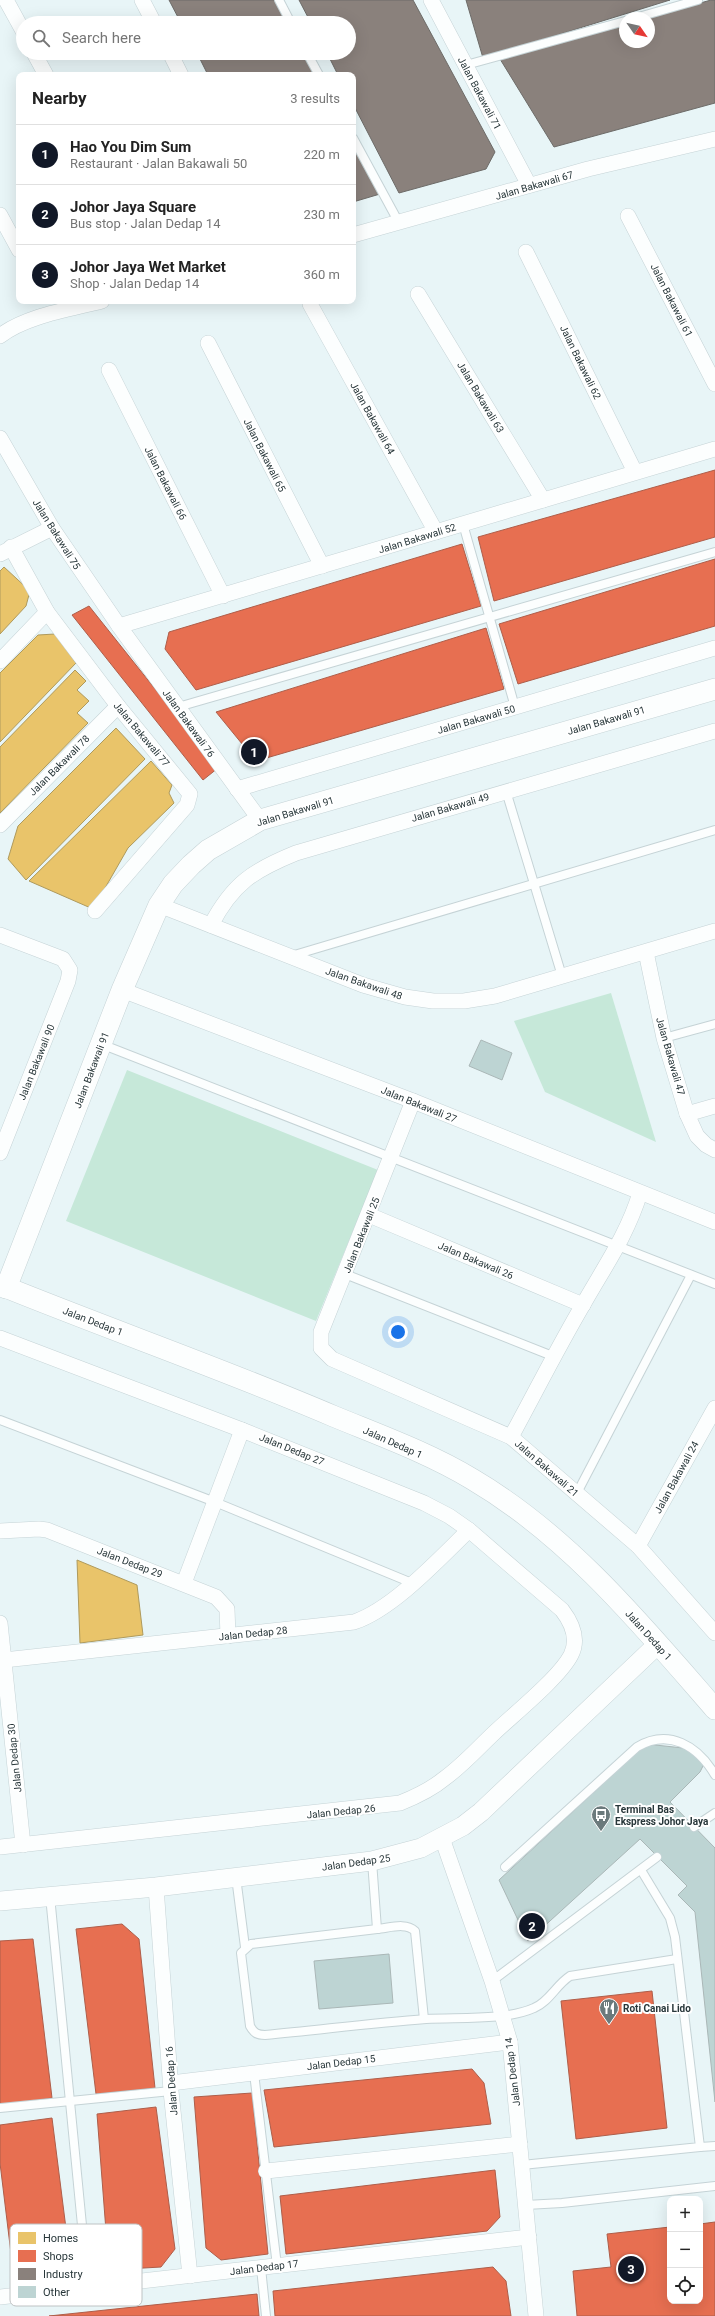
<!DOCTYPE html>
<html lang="en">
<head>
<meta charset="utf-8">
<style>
  body { margin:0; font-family:Roboto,sans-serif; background:#f6f6f6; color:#222 }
  .controls { position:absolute; right:12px; bottom:12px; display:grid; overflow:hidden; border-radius:8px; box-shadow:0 4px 16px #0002 }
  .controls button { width:36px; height:36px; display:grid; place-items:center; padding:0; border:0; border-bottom:1px solid #e0e0e0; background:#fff; color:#222; font:20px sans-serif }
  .compass { position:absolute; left:619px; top:12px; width:36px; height:36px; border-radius:50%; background:#fff; box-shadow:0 4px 16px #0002; rotate:124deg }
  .you { position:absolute; left:398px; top:1332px; width:14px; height:14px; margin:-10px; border:3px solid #fff; border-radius:50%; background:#1a73e8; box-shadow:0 0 0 6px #1a73e833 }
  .badge { display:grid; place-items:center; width:26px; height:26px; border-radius:50%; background:#111827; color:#fff; font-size:13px; font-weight:700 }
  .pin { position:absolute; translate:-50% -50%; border:2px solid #fff; box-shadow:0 1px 4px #0006 }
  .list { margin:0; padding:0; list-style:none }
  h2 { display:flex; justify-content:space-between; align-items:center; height:52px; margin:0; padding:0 16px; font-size:17px }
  h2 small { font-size:13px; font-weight:400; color:#767676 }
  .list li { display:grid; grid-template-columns:26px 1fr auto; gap:12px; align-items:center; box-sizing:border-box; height:60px; padding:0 16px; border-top:1px solid #e0e0e0 }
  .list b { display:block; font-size:15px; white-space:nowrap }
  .list p { margin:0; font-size:13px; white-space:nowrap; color:#767676 }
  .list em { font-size:13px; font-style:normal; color:#767676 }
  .icon { flex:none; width:22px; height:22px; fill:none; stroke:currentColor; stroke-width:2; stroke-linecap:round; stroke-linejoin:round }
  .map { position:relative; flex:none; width:715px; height:2316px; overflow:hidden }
  .search { position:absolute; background:#fff; box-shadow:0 4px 16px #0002; left:16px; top:16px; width:340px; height:44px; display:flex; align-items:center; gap:10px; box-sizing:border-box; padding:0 14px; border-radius:22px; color:#767676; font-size:15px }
  .panel { position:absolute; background:#fff; box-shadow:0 4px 16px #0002; left:16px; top:72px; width:340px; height:232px; border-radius:8px }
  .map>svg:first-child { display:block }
</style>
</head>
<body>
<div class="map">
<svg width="715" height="2316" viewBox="0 0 715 2316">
  <rect width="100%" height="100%" fill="#e8f5f7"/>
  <g fill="#c6e8d9">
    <polygon points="611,993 656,1142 545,1092 514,1021"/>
    <polygon points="127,1070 378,1170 316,1321 66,1221"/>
  </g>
  <g fill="#e9c46a" stroke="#af9a5c">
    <polygon points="4,567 30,591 26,606 0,634 0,571"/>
    <polygon points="55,634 76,663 0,742 0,673 38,635"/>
    <polygon points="75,670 86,681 77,690 89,701 77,713 88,723 0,813 0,747"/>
    <polygon points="116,728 145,759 26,880 8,859 18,826"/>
    <polygon points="151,761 172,785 169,793 174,803 128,848 93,909 29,881"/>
    <polygon points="77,1560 137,1585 143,1635 80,1643"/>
  </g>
  <g fill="#e76f51" stroke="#ae5e4a">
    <polygon points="715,470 715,537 494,601 478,537"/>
    <polygon points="462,544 481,606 196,690 165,649 169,632"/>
    <polygon points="715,559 715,626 518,684 499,624"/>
    <polygon points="89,606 218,768 203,780 72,615"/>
    <polygon points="486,628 504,689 256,761 216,712"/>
    <polygon points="122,1924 139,1939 155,2088 96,2094 76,1929"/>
    <polygon points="33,1939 52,2098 0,2105 0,1941"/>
    <polygon points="652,1991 667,2128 576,2139 561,2001"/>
    <polygon points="472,2069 484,2083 491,2124 274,2147 264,2090"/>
    <polygon points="252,2093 268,2254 221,2260 206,2248 194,2097"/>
    <polygon points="156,2107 175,2249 161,2267 109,2270 97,2114"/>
    <polygon points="52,2118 72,2276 29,2282 13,2270 0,2163 0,2125"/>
    <polygon points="495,2170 500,2217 487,2231 286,2254 280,2196"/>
    <polygon points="715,2222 715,2316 577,2316 573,2271 611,2267 607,2234 670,2227 670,2301 700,2301 700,2224"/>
    <polygon points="493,2267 506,2281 511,2316 275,2316 273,2291"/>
    <polygon points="257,2294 259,2316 49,2316"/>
  </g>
  <g fill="#8a817c" stroke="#6d6b68">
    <polygon points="169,0 277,0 289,23 181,23"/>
    <polygon points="299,0 413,0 495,152 486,169 399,193 353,104 353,75 338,75 327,53 349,53 349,23 311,23"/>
    <polygon points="466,0 670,0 483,58"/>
    <polygon points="711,0 715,0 715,103 554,147 500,59 625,24 625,42 649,42 649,18 647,18"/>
    <polygon points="197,53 305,53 317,75 208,75"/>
    <polygon points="353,143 380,194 353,202"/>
  </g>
  <g fill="#bdd4d3" stroke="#aab7b7">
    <polygon points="481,1040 512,1053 502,1080 469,1066"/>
    <polygon points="646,1744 683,1748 700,1756 704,1764 700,1772 670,1802 715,1848 715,2102 695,1912 678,1895 687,1886 640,1839 528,1941 499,1880"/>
    <polygon points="389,1954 393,2003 319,2009 314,1961"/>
  </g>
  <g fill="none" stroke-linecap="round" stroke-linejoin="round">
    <defs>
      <g id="service">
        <polyline points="279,0 291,23"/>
        <polyline points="635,18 698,0"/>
        <polyline points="307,53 319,75"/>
        <polyline points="466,65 625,21"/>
        <polyline points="353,138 398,221"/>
        <polyline points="463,524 515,707"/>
        <polyline points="178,707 715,552"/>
        <polyline points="506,791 562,976"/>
        <polyline points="291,956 715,830"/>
        <polyline points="664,1038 715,1024"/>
        <polyline points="101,1044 715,1284"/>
        <polyline points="345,1274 555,1357"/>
        <polyline points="0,1420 215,1502 412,1583"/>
        <polyline points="577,1493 691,1275"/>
        <polyline points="694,1827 715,1813"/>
        <path d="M372 1861 377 1929 251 1944 241 1953 250 2026C254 2033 257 2035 265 2035 319 2030 372 2023 426 2019 458 2017 505 2021 534 2008 549 2002 556 1985 570 1976L677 1959"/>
        <path d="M505 1867 637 1747C669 1728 698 1746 715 1775"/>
        <polyline points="236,1877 245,1947"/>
        <polyline points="50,1896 88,2287"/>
        <path d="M377 1929C389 1928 406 1922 415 1931L424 2019"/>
        <polyline points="492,1981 657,1857"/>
        <polyline points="254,2073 277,2266"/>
        <polyline points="0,2108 171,2091"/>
        <polyline points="700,2147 715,2146"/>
        <polyline points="522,2165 700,2147 675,1937 670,1918 641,1870"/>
        <polyline points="526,2205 562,2203 715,2186"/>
        <polyline points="261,2268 266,2316"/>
      </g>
      <g id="minor">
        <polyline points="6,0 23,31"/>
        <polyline points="142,0 154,23"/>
        <polyline points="431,0 529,185"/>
        <polyline points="34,53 46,75"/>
        <polyline points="170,53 181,75"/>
        <polyline points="0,215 19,250"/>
        <polyline points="628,216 715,384"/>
        <polyline points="353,235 588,169 715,139"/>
        <polyline points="526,252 635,472"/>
        <polyline points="418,294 543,500"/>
        <polyline points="310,304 436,532"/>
        <path d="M0 336C25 316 71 309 102 301"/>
        <polyline points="208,343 322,566"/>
        <polyline points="109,370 223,596"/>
        <polyline points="0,438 52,528 119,626 260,820"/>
        <polyline points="11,547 47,612 118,706 190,794 187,805 95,911"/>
        <polyline points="0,554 52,528"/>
        <polyline points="119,626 715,449"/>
        <polyline points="0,661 47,612"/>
        <polyline points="237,789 715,648"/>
        <polyline points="0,825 118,706"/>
        <polyline points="159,905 363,985 405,997 433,1001 464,1001 495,996 715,931"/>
        <path d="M211 925C233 883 254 870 296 853L715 731"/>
        <polyline points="0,935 63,959 70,970 68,981 0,1153"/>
        <polyline points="646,952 664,1038 687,1114 697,1136 706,1145 715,1150"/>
        <polyline points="122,990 413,1101 715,1222"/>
        <polyline points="413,1101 321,1332 321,1348 332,1359 511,1437 638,1546 715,1633"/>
        <polyline points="687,1114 715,1106"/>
        <polyline points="369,1215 583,1305"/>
        <path d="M0 1338 242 1430 424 1503 449 1516 469 1530 562 1610C572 1623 579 1639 571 1655 559 1678 514 1714 494 1733 478 1748 463 1765 445 1778 433 1788 415 1797 400 1803L0 1847"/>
        <path d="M511 1437C535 1393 558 1347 584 1303 605 1266 627 1235 640 1193"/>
        <polyline points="0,1531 39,1529 47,1530 216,1597 227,1609 228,1636"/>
        <polyline points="638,1546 715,1408"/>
        <polyline points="184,1583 242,1430"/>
        <polyline points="0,1623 23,1845"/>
        <path d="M4 1660 354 1622C393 1609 439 1559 469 1530"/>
        <polyline points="442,1838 492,1981 510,2042 536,2316"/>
        <polyline points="156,1887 171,2091 190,2276"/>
        <polyline points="171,2083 510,2042"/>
        <polyline points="266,2171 520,2144"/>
        <polyline points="0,2297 529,2237"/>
      </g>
      <polyline id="tertiary" points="0,1901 156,1887 372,1861 421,1848 463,1826 481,1812 658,1644"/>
      <g id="secondary">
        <path d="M0 1285C111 1330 223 1369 333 1416 379 1435 429 1453 472 1479 569 1536 642 1625 715 1709"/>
        <polyline points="6,1288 122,990 159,905 173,884 191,865 208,850 260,820 715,689"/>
      </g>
    </defs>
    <use href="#service" stroke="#c5d3d6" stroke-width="10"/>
    <use href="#minor" stroke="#c5d3d6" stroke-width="16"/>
    <use href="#tertiary" stroke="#c5d3d6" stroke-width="20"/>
    <use href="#secondary" stroke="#c5d3d6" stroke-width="22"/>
    <use href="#service" stroke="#fcfefe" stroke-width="8"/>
    <use href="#minor" stroke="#fcfefe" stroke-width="15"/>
    <use href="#tertiary" stroke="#fcfefe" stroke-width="19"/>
    <use href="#secondary" stroke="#fcfefe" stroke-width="21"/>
  </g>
  <defs>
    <symbol id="bus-pin" viewBox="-11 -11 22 30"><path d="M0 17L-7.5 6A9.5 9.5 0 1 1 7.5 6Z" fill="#6b7a7c" stroke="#fff"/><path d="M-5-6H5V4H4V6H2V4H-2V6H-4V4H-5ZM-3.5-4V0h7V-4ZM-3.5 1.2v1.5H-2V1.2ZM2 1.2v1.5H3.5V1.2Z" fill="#fff"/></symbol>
    <symbol id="restaurant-pin" viewBox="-11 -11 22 30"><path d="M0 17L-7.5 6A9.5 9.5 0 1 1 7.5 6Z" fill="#6b7a7c" stroke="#fff"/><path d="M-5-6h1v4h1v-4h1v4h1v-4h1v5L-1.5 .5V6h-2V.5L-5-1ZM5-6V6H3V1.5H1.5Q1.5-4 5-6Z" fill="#fff"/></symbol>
  </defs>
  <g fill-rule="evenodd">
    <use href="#bus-pin" x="590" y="1804" width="22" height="30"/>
    <use href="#restaurant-pin" x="598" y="1997" width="22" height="30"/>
  </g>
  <g text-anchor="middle" stroke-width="4" stroke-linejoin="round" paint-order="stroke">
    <g font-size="10" fill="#28373a" stroke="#fff">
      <text transform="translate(480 93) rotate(62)" y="4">Jalan Bakawali 71</text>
      <text transform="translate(534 185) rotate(-16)" y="4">Jalan Bakawali 67</text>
      <text transform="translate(672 300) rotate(63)" y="4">Jalan Bakawali 61</text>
      <text transform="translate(581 362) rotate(64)" y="4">Jalan Bakawali 62</text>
      <text transform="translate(481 397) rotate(59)" y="4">Jalan Bakawali 63</text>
      <text transform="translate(373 418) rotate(61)" y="4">Jalan Bakawali 64</text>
      <text transform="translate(265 455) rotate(63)" y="4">Jalan Bakawali 65</text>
      <text transform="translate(166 483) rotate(63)" y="4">Jalan Bakawali 66</text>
      <text transform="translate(57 534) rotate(58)" y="4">Jalan Bakawali 75</text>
      <text transform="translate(417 538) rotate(-17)" y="4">Jalan Bakawali 52</text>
      <text transform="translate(476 719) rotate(-16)" y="4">Jalan Bakawali 50</text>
      <text transform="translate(606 720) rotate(-16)" y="4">Jalan Bakawali 91</text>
      <text transform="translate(189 723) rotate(54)" y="4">Jalan Bakawali 76</text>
      <text transform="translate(142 734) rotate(50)" y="4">Jalan Bakawali 77</text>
      <text transform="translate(59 765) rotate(-45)" y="4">Jalan Bakawali 78</text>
      <text transform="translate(450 807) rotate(-16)" y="4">Jalan Bakawali 49</text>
      <text transform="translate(295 811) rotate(-17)" y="4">Jalan Bakawali 91</text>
      <text transform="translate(364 983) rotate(19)" y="4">Jalan Bakawali 48</text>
      <text transform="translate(671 1056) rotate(74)" y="4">Jalan Bakawali 47</text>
      <text transform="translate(36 1062) rotate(-68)" y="4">Jalan Bakawali 90</text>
      <text transform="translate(91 1070) rotate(-69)" y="4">Jalan Bakawali 91</text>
      <text transform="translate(419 1104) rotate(22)" y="4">Jalan Bakawali 27</text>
      <text transform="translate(361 1235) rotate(-68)" y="4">Jalan Bakawali 25</text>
      <text transform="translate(476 1260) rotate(23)" y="4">Jalan Bakawali 26</text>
      <text transform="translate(93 1321) rotate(21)" y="4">Jalan Dedap 1</text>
      <text transform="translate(393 1442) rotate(24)" y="4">Jalan Dedap 1</text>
      <text transform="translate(292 1449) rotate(22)" y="4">Jalan Dedap 27</text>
      <text transform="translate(547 1468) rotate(41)" y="4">Jalan Bakawali 21</text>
      <text transform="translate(676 1477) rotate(-61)" y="4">Jalan Bakawali 24</text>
      <text transform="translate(130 1562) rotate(21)" y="4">Jalan Dedap 29</text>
      <text transform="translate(253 1633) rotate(-6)" y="4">Jalan Dedap 28</text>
      <text transform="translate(649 1635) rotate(48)" y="4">Jalan Dedap 1</text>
      <text transform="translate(14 1758) rotate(-96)" y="4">Jalan Dedap 30</text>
      <text transform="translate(341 1811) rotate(-6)" y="4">Jalan Dedap 26</text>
      <text transform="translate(356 1862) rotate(-8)" y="4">Jalan Dedap 25</text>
      <text transform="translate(341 2062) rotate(-7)" y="4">Jalan Dedap 15</text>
      <text transform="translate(512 2072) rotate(-97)" y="4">Jalan Dedap 14</text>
      <text transform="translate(171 2081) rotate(-94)" y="4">Jalan Dedap 16</text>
      <text transform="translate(264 2267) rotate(-7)" y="4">Jalan Dedap 17</text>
    </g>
    <g font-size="10" font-weight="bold" fill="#28373a" stroke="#fff" text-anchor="start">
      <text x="615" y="1813">Terminal Bas<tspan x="615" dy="12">Ekspress Johor Jaya</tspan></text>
      <text x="623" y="2012">Roti Canai Lido</text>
    </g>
  </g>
  <rect x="10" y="2224" width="132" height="82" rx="6" fill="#fff" stroke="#bec3c4" stroke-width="1"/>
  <rect x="18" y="2232" width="18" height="12" fill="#e9c46a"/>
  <rect x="18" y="2250" width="18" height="12" fill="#e76f51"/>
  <rect x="18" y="2268" width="18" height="12" fill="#8a817c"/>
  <rect x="18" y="2286" width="18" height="12" fill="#bdd4d3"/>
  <g font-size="11" fill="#28373a">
    <text x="43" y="2242">Homes</text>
    <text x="43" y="2260">Shops</text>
    <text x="43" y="2278">Industry</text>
    <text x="43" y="2296">Other</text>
  </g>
</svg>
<div class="controls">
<button>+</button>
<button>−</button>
<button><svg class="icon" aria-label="locate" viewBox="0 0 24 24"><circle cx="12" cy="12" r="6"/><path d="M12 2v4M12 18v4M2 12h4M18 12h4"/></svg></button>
</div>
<svg class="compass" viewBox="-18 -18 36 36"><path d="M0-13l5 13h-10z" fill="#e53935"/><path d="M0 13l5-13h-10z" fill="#767676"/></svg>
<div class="you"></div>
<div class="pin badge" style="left:254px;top:752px">1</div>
<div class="pin badge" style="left:532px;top:1926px">2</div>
<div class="pin badge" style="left:631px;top:2269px">3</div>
<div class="search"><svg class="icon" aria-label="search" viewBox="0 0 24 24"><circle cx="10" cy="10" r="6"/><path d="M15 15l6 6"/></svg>Search here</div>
<section class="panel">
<h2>Nearby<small>3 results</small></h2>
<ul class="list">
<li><span class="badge">1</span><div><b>Hao You Dim Sum</b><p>Restaurant · Jalan Bakawali 50</p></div><em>220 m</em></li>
<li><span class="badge">2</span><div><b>Johor Jaya Square</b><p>Bus stop · Jalan Dedap 14</p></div><em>230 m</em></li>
<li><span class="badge">3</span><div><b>Johor Jaya Wet Market</b><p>Shop · Jalan Dedap 14</p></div><em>360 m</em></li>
</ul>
</section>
</div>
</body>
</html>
